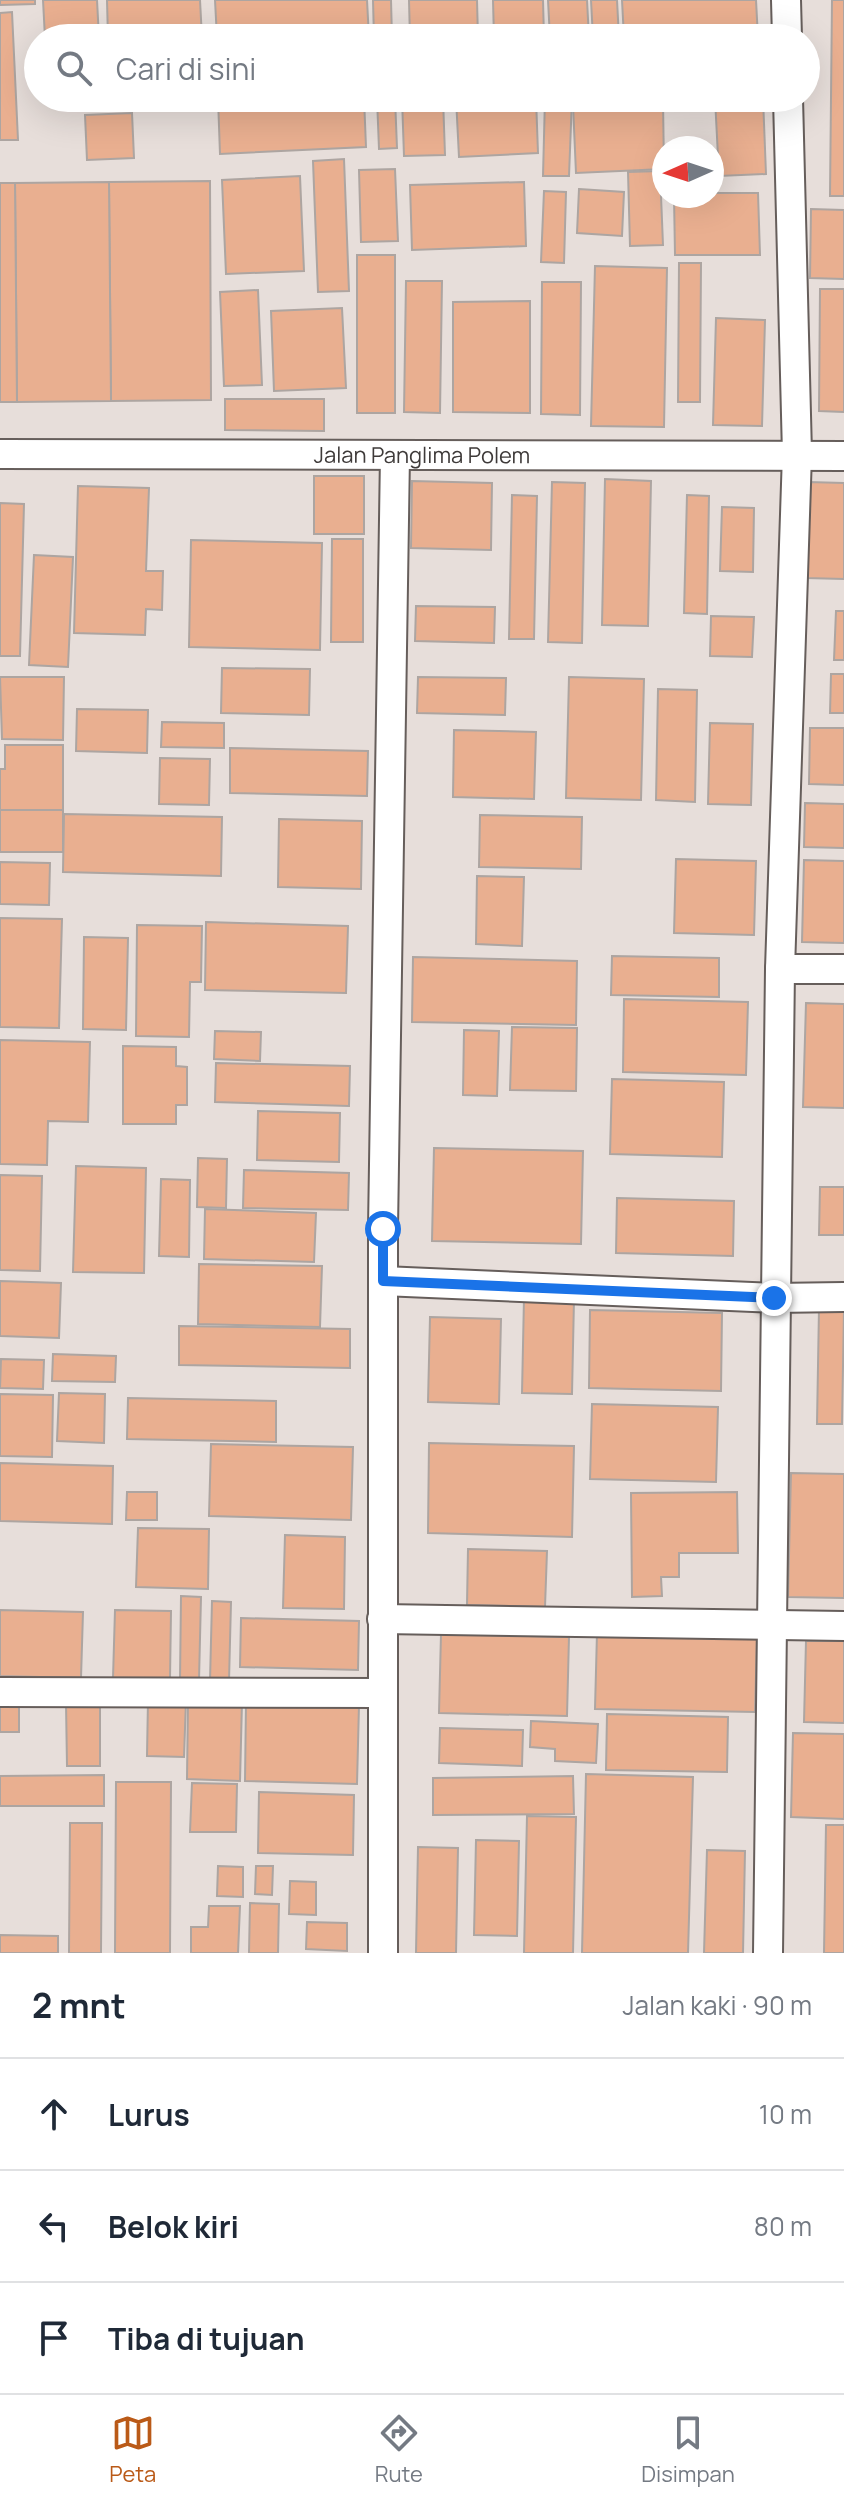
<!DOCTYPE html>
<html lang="id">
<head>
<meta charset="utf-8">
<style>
  body { margin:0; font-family:Manrope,sans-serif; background:#f2f2f3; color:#1f2937 }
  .compass { position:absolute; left:652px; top:136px; width:72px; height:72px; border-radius:50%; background:#fff; box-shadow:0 8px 32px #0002; rotate:267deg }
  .stop { position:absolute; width:24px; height:24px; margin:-18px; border:6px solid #1a73e8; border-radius:50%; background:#fff }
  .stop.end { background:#1a73e8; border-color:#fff; box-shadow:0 2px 8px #0008 }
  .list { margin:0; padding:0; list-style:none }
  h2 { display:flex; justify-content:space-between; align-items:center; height:104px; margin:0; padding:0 32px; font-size:34px }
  h2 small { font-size:26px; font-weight:400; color:#747a83 }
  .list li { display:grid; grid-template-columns:52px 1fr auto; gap:24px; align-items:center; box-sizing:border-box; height:112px; padding:0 32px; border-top:2px solid #e0e1e3 }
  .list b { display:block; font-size:30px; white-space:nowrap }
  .list em { font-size:26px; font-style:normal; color:#747a83 }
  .icon { flex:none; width:44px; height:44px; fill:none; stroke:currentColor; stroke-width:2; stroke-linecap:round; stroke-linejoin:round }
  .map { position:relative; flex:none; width:844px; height:1953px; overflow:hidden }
  .search { position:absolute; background:#fff; box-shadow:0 8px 32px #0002; left:24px; right:24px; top:24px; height:88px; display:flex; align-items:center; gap:20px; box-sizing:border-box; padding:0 28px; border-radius:44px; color:#747a83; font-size:30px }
  .sheet { height:440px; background:#fff }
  nav { display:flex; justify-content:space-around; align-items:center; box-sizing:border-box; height:112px; border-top:2px solid #e0e1e3; background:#fff; font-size:22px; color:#747a83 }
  nav a { display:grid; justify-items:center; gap:4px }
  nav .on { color:#ba5a18 }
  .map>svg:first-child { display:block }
</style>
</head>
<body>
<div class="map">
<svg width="844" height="1953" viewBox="0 0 844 1953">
  <rect width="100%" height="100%" fill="#e7deda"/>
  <g fill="#e9af90" stroke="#ada5a1" stroke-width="2">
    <polygon points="0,0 35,0 35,4 0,5"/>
    <polygon points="43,0 97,0 99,38 45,38"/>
    <polygon points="107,0 200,0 202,38 108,38"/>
    <polygon points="215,0 367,0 369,38 217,38"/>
    <polygon points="373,0 391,0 392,38 374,38"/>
    <polygon points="409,0 477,0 478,38 410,38"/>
    <polygon points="493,0 543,0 544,38 494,38"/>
    <polygon points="548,0 587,0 589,38 550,38"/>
    <polygon points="591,0 617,0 619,38 593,38"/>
    <polygon points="622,0 756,0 758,38 624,38"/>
    <polygon points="832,0 844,0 844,196 830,196"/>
    <polygon points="12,12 18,140 0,140 0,13"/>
    <polygon points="111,98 204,98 111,103"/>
    <polygon points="218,98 364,98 366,147 220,154"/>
    <polygon points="377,98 395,98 397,148 379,149"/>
    <polygon points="402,98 443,98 445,155 404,156"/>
    <polygon points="456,98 536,98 538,153 459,157"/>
    <polygon points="545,98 572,98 569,176 543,176"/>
    <polygon points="715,98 763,98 766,174 719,176"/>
    <polygon points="663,101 664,169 576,173 573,105"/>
    <polygon points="132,113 134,158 87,160 85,115"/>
    <polygon points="344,159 349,291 318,292 313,161"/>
    <polygon points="395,169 398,241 361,242 359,170"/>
    <polygon points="660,171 663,245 630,246 628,172"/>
    <polygon points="300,176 304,271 226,274 222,180"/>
    <polygon points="210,181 211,400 111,401 109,182"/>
    <polygon points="109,182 111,401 17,402 15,183"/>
    <polygon points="524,182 526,246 412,250 410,185"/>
    <polygon points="0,183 15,183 17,402 0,402"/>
    <polygon points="579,189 624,192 622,236 577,233"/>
    <polygon points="544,191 566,192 564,263 541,262"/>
    <polygon points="712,193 758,193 760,255 675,255 674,196 712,196"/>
    <polygon points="811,209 844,210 844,279 810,278"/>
    <rect x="357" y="255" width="38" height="158"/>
    <polygon points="679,263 701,263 700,402 678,402"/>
    <polygon points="595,266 667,268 664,427 591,426"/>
    <polygon points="406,281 442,281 440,413 404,412"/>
    <polygon points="542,282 581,282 580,415 541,414"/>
    <polygon points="820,289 844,289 844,412 819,411"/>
    <polygon points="258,290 262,385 224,386 220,292"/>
    <polygon points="530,301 530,413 453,412 453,302"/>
    <polygon points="342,308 346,388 274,391 271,311"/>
    <polygon points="716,318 765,320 762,426 713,425"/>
    <polygon points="225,399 324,399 324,431 225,430"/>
    <rect x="314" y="476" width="50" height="58"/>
    <polygon points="605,479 651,481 648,626 602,625"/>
    <polygon points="412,481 492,483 491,550 411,548"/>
    <polygon points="552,482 585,483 582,643 548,642"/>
    <polygon points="808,482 844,483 844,579 806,578"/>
    <polygon points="78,486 149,488 146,571 163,571 162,610 146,609 145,635 74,633"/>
    <polygon points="512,495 537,496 534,639 509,639"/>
    <polygon points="687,495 709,496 707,614 684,613"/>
    <polygon points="0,503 24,504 20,656 0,656"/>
    <polygon points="722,507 754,508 753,572 720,571"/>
    <polygon points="332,539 363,539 363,642 331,642"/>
    <polygon points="191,540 322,543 320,650 189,647"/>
    <polygon points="34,555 73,557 68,667 29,665"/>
    <polygon points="416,606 495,607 494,643 415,641"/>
    <polygon points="836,611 844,611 844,660 834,660"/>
    <polygon points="711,616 754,617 752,657 710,656"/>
    <polygon points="222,668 310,669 309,715 221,713"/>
    <polygon points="831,674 844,674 844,713 830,713"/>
    <polygon points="0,677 64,677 63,740 2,739"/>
    <polygon points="418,677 506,678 505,715 417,713"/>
    <polygon points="569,677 644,679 641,800 566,798"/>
    <polygon points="658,689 697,690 695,802 656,800"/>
    <polygon points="77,709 148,710 147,753 76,751"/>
    <polygon points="162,722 224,723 224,748 161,747"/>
    <polygon points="710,723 753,724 751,805 708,804"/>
    <polygon points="810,728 844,728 844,785 809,784"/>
    <polygon points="454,730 536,732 534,799 453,797"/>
    <polygon points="5,745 63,745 63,810 0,810 0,769 5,769"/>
    <polygon points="230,748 368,751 367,796 230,793"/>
    <polygon points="160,758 210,759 209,805 159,804"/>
    <polygon points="805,803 844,804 844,848 804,847"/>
    <rect x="0" y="810" width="63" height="42"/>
    <polygon points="64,814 222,817 221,876 63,872"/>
    <polygon points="480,815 582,817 581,869 479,867"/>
    <polygon points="279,819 362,821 361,889 278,887"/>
    <polygon points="676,859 756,861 754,935 674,933"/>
    <polygon points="804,860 844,861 844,943 802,942"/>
    <polygon points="0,862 50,863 49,905 0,904"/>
    <polygon points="477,876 524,877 522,946 476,944"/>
    <polygon points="0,918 62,919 59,1028 0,1027"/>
    <polygon points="206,922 348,926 346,993 205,990"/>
    <polygon points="137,925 202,926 201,982 190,982 189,1037 136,1036"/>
    <polygon points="84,937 128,938 126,1030 83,1029"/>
    <polygon points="612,956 719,958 719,997 611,995"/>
    <polygon points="413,957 577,961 576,1025 412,1022"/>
    <polygon points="624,999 748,1002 746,1075 623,1072"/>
    <polygon points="806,1003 844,1004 844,1108 803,1107"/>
    <polygon points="512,1027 577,1028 576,1091 510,1090"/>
    <polygon points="464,1030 499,1031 497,1096 463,1095"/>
    <polygon points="215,1031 261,1032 260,1061 214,1059"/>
    <polygon points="0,1040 90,1042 88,1122 48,1121 47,1165 0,1164"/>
    <polygon points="123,1046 176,1047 176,1066 187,1067 187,1105 176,1105 176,1124 123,1124"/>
    <polygon points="216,1063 350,1066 349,1106 215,1102"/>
    <polygon points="612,1079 724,1082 722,1157 610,1154"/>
    <polygon points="258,1111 340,1113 339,1162 257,1160"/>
    <polygon points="434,1148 583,1151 581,1244 432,1241"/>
    <polygon points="198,1158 227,1159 226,1208 197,1207"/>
    <polygon points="76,1166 146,1168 144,1273 73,1272"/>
    <polygon points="244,1170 349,1173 348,1210 243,1208"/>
    <polygon points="0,1175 42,1176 40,1271 0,1270"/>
    <polygon points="161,1179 190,1180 189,1257 159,1256"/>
    <polygon points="820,1187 844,1187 844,1235 819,1235"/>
    <polygon points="617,1198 734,1201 733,1256 616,1253"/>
    <polygon points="205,1209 316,1213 314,1262 204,1259"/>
    <polygon points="199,1264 322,1266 320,1327 198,1324"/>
    <polygon points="0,1281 61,1283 59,1338 0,1336"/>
    <polygon points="524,1298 574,1299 572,1394 522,1393"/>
    <polygon points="819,1308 844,1309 842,1424 817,1424"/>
    <polygon points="590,1310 722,1313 721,1391 589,1388"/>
    <polygon points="430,1317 501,1319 499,1404 428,1402"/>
    <polygon points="179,1326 350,1329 350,1368 179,1365"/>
    <polygon points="53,1354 116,1356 115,1382 52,1381"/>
    <polygon points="1,1359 44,1360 43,1389 0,1388"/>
    <polygon points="59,1393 105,1394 104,1443 57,1441"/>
    <polygon points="0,1394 53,1395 52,1457 0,1456"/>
    <polygon points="128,1398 276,1401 276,1442 127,1439"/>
    <polygon points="592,1404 718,1407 716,1482 590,1479"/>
    <polygon points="429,1443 574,1446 572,1537 428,1533"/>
    <polygon points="211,1444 353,1447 351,1520 209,1516"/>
    <polygon points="0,1463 113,1466 112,1524 0,1521"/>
    <polygon points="791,1473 844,1474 844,1598 788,1597"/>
    <polygon points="127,1492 157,1492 157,1520 126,1520"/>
    <polygon points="737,1492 738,1553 679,1553 679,1577 661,1577 662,1596 632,1597 631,1493"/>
    <polygon points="138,1528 209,1529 208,1589 136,1587"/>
    <polygon points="285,1535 345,1537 344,1609 283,1608"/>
    <polygon points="468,1549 547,1551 545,1607 467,1605"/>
    <polygon points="181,1596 201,1597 199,1680 180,1680"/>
    <polygon points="212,1601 231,1602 229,1681 210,1681"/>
    <polygon points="0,1610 83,1612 81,1678 0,1676"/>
    <polygon points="115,1610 171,1611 170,1679 113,1678"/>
    <polygon points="241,1618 359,1621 358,1670 240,1667"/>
    <polygon points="597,1633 757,1637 755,1712 595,1709"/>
    <polygon points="441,1634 569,1637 567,1716 439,1713"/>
    <polygon points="806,1641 844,1641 844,1723 804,1722"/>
    <rect x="0" y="1700" width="19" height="32"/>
    <polygon points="148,1700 186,1700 184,1757 147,1756"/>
    <polygon points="188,1700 242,1702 240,1781 187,1779"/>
    <polygon points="246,1702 359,1705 357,1784 245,1781"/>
    <polygon points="66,1703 100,1703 100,1766 67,1766"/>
    <polygon points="607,1714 728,1717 727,1772 606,1770"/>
    <polygon points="531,1721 598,1724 596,1763 555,1761 555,1749 530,1747"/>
    <polygon points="440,1728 523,1730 522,1766 439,1763"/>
    <polygon points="793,1733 844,1734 844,1819 791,1817"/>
    <polygon points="586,1774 693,1777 688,1953 582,1953"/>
    <polygon points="104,1775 104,1806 0,1806 0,1776"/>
    <polygon points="573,1776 574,1814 433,1815 433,1778"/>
    <polygon points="116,1782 171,1782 170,1953 115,1953"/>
    <polygon points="192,1783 237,1784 236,1832 190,1832"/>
    <polygon points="259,1792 354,1795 353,1855 258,1853"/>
    <polygon points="527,1816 576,1817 573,1953 524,1953"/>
    <polygon points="70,1823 102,1823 101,1953 69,1953"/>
    <polygon points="826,1825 844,1825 844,1953 824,1953"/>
    <polygon points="476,1840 519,1841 517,1936 474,1935"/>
    <polygon points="418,1847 458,1848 456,1953 416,1953"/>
    <polygon points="707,1850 745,1851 743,1953 704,1953"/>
    <polygon points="218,1866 243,1867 243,1897 217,1896"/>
    <polygon points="256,1866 273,1866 272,1895 255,1894"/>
    <polygon points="290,1881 316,1882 316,1915 289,1914"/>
    <polygon points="250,1903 279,1904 278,1953 249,1953"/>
    <polygon points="209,1906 240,1906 238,1953 191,1953 191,1927 208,1927"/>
    <polygon points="307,1922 347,1923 347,1951 306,1949"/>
    <polygon points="0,1935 58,1936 58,1953 0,1953"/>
  </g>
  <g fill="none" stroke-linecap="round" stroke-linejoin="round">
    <defs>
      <g id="minor">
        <polyline points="786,0 787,38"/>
        <path id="s1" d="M0 454 844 456"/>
        <polyline points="780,969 844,969"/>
        <polyline points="383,1281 774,1298 844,1297"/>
        <polyline points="382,1619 844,1626"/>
        <polyline points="0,1692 383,1693"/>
        <polyline points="383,1953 383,1229 395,455"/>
        <polyline points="768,1953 780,969 797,454 788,98"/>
      </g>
    </defs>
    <use href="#minor" stroke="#665e5b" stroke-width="32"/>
    <use href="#minor" stroke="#fff" stroke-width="28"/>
  </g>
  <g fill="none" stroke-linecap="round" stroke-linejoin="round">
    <polyline stroke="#1a73e8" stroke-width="10" points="383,1229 383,1281 774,1298"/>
  </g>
  <g text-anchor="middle" stroke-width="7" stroke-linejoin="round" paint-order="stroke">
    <g font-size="22" fill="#3e3a39" stroke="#fff">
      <text dy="8" stroke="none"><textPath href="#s1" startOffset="422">Jalan Panglima Polem</textPath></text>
    </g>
  </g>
</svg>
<svg class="compass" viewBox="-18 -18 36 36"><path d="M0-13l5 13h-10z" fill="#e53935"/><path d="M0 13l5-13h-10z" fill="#747a83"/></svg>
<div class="stop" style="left:383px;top:1229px"></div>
<div class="stop end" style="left:774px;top:1298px"></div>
<div class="search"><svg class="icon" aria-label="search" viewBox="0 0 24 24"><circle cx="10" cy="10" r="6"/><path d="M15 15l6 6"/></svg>Cari di sini</div>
</div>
<section class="sheet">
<h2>2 mnt<small>Jalan kaki · 90 m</small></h2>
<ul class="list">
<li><svg class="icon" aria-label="ahead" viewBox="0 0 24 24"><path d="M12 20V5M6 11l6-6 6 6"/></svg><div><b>Lurus</b></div><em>10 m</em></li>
<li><svg class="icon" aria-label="left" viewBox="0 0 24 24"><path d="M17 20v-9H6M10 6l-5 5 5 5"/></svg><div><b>Belok kiri</b></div><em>80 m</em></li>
<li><svg class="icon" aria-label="arrive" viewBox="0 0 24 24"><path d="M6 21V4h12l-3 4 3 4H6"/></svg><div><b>Tiba di tujuan</b></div></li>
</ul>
</section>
<nav>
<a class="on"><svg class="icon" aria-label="map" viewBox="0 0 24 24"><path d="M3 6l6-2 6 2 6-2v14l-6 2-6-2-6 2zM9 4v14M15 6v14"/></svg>Peta</a>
<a><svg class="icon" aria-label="directions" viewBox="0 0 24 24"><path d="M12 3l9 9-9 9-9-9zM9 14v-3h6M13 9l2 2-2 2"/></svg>Rute</a>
<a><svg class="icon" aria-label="saved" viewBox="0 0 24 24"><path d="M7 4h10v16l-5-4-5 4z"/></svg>Disimpan</a>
</nav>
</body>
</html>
